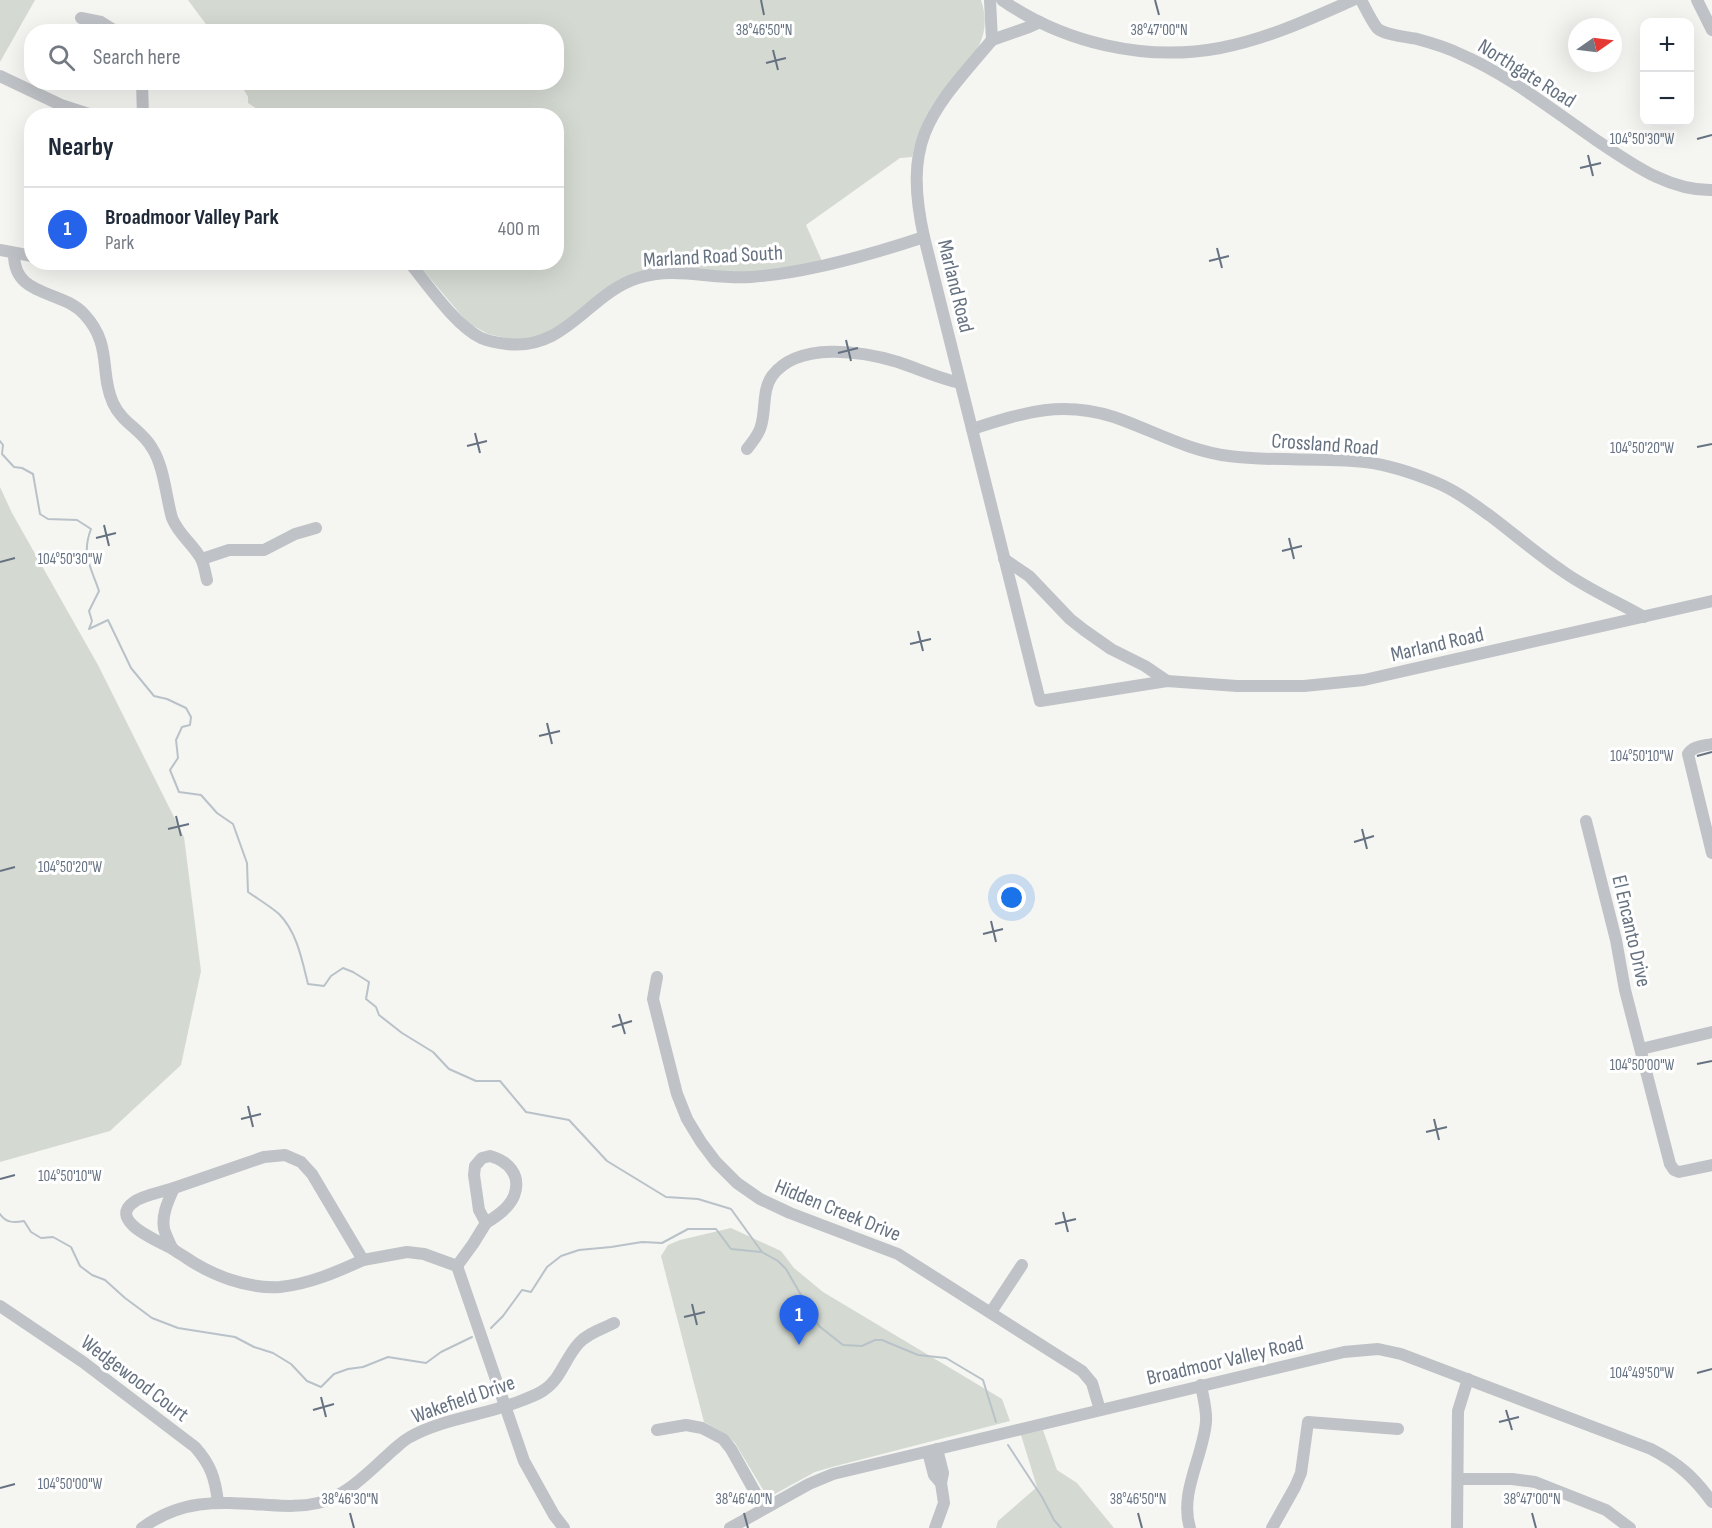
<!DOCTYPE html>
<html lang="en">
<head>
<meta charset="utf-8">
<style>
  body { margin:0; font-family:"Sofia Sans Condensed",sans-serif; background:#f6f6f7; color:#1f2937 }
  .controls { position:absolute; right:18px; top:18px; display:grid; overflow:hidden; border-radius:12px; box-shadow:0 6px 24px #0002 }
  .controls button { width:54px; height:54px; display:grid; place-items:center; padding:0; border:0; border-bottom:2px solid #e0e1e3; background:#fff; color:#1f2937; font:30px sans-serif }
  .compass { position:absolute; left:1568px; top:18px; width:54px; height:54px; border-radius:50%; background:#fff; box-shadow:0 6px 24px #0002; rotate:76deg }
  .you { position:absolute; left:1012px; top:898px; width:21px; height:21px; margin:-15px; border:4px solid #fff; border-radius:50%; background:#1a73e8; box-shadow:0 0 0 9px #1a73e833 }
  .badge { display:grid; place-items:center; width:39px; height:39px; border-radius:50%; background:#2563eb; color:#fff; font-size:20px; font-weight:700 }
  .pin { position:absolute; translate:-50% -50px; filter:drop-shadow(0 2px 3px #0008) }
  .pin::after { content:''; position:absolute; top:32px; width:21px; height:18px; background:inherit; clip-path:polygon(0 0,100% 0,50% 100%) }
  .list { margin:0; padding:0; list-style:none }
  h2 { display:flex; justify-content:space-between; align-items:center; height:78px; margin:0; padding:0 24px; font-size:26px }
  h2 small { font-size:20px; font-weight:400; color:#747a83 }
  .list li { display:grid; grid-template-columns:39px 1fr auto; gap:18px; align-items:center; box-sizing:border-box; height:84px; padding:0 24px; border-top:2px solid #e0e1e3 }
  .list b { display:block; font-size:22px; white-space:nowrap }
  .list p { margin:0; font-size:20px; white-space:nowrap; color:#747a83 }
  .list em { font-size:20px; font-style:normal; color:#747a83 }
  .icon { flex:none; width:33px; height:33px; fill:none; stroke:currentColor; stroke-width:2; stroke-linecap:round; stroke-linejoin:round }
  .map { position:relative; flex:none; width:1712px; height:1528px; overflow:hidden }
  .search { position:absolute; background:#fff; box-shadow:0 6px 24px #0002; left:24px; top:24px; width:540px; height:66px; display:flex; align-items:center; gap:15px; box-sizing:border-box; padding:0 21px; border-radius:24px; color:#747a83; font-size:22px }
  .panel { position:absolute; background:#fff; box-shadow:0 6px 24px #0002; left:24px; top:108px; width:540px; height:162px; border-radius:24px }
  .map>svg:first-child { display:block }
</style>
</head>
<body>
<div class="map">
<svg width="1712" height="1528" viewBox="0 0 1712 1528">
  <rect width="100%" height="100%" fill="#f5f5f2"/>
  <g fill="#d4dad2">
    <polygon points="0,0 35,0 0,62"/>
    <path d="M188 0H981C997 47 959 67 935 101 923 118 917 136 912 157L900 158 806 225 822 261 801 266 749 273 660 269 543 336 514 340 488 334 468 323 417 263 556 262V116L264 115 260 108 257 109 248 103V97L240 83 556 82V32L211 31Z"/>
    <polygon points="0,487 12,513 98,665 184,837 201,971 181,1065 110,1131 0,1162"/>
    <polygon points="731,1228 781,1251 794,1268 823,1292 1002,1399 1010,1421 832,1467 815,1472 773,1495 765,1493 735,1443 724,1433 704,1422 661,1256 668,1245 680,1240"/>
    <polygon points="1043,1430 1057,1470 1077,1483 1114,1528 996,1528 998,1521 1037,1487 1021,1435"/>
  </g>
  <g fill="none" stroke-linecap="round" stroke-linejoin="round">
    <g stroke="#b9c2c8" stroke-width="2">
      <path d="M0 441 3 445 2 454 14 467 22 468 33 474 40 514 48 519 77 520 91 529C81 555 91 567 99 591L89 611 92 621 89 629 108 620 131 668 154 696 167 699 186 708 191 717 190 725 182 727 176 740 178 758 170 770 179 792 201 795 217 813 233 824 247 863 248 892C258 899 270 906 279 914 297 932 302 960 308 984L324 986 331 976 343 968 353 972 369 982 366 999 376 1007 379 1015 402 1033 433 1052 449 1069 476 1081H500L526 1112 569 1120 607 1161 666 1197 698 1199 731 1209 762 1252 778 1261 786 1269 819 1326 843 1345 862 1346 875 1340H882L918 1355 946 1358 983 1380 996 1422"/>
      <path d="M0 1214C6 1223 14 1223 24 1221L31 1232 41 1238 53 1237 71 1247 80 1266 92 1275 105 1280 125 1298 152 1318 178 1328 235 1337 254 1347 273 1353 291 1364 307 1381 321 1387 334 1374 348 1369 363 1367 388 1357 426 1363 441 1352 472 1337"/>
      <polyline points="491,1328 503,1316 522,1290 531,1292 547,1267 561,1256 579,1250 611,1247 642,1242 662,1243 688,1229 716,1229 731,1249 761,1252"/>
      <polyline points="1008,1445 1042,1497 1054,1520 1061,1528"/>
    </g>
    <g stroke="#bfc2c6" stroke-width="12">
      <polyline points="990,0 992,40"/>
      <path d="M1002 0C1064 43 1145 62 1220 48 1267 39 1310 19 1353 0"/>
      <path d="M1361 0C1366 9 1371 20 1377 28 1384 35 1407 37 1417 39 1432 43 1446 47 1460 54 1509 75 1552 110 1596 140 1631 163 1668 191 1712 190"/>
      <polyline points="1697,0 1712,30"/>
      <polyline points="81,18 101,22 117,32"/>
      <path d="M992 40C931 112 902 137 924 237L1040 701 1167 681 1237 686H1304L1364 680 1712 601"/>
      <polyline points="992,40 1029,27 1040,22"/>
      <polyline points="0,76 61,105 95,116"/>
      <polyline points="142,82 143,116"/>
      <polyline points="0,250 32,256"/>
      <path d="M14 253C13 298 61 289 84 314 113 345 99 372 113 403 122 423 142 430 152 448 164 466 166 497 172 518 179 535 191 542 200 557 204 563 205 572 207 580"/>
      <path d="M409 262C428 285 455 325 481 338 488 341 499 343 507 344 566 351 589 293 638 278 676 266 713 280 751 277 807 273 870 255 924 237"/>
      <path d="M972 429C1023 413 1060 400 1114 417 1152 430 1188 451 1229 456 1274 462 1320 457 1365 462 1389 465 1413 473 1435 482 1455 490 1472 503 1489 515 1513 533 1536 553 1561 570 1587 589 1616 601 1644 617"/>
      <path d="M747 449C752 442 759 435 761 426 766 410 762 390 772 376 798 341 862 351 898 362 919 369 938 378 960 383"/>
      <polyline points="202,559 229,550 264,550 295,534 316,528"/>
      <polyline points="1004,559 1029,576 1070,619 1084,630 1111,649 1145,666 1167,681"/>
      <path d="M1712 744C1703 746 1693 746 1688 754L1712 853"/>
      <polyline points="1586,821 1616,940 1625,990 1670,1164 1674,1170 1679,1172 1712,1165"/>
      <polyline points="657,977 653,999 677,1094 687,1119 701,1142 716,1162 737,1183 760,1199 790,1213 898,1254 1082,1371 1092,1383 1100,1410"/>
      <polyline points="1641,1049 1712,1032"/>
      <path d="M285 1155 301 1162 312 1174 363 1260C337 1272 309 1284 280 1287 247 1289 211 1275 185 1257 181 1254 176 1252 173 1249 170 1245 167 1237 165 1232 160 1218 168 1201 174 1188L264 1157Z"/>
      <path d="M490 1156C508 1161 522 1175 514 1196 509 1208 497 1216 486 1223L479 1210 474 1175 475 1166 482 1158Z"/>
      <path d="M173 1249C161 1242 106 1221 134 1202 143 1195 163 1192 174 1188"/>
      <polyline points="363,1260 407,1252 424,1254 457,1266 524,1461 554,1515 564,1528"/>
      <polyline points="457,1266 473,1244 486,1223"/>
      <path d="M0 1306 83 1362 195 1447C211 1465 215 1478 218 1502"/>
      <polyline points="991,1312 1022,1265"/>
      <polyline points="657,1430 686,1425 702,1428 723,1439 731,1449 764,1508"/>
      <polyline points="928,1452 934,1475 941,1483"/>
      <polyline points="1458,1479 1512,1479 1535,1482 1606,1510 1630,1528"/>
      <path d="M142 1528C183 1498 220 1502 268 1505 285 1506 301 1507 318 1503 347 1496 371 1470 392 1451 398 1446 404 1440 410 1437 444 1418 487 1415 523 1400 530 1397 537 1395 544 1390 561 1379 565 1358 579 1343 588 1333 602 1329 614 1323"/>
      <path d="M730 1528 809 1484 833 1474 1344 1352 1378 1349 1401 1354 1651 1449C1678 1463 1694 1477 1712 1502"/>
      <polyline points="935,1528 944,1503 941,1483 943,1473 937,1449"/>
      <path d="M1190 1528C1179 1493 1203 1457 1206 1422 1207 1410 1203 1397 1201 1385"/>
      <polyline points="1272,1528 1295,1487 1301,1473 1308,1422 1398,1429"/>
      <polyline points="1457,1528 1458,1411 1468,1379"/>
    </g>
  </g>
  <path fill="none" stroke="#667281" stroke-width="2" d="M761 0 764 15M1155 0 1159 15M773 50 778 70M766 63 786 58M1697 139 1712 135M1588 155 1593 176M1580 168 1601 163M1217 248 1222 268M1209 261 1229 256M846 340 851 361M838 353 858 348M475 433 480 453M467 446 487 441M1697 447 1712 444M104 525 109 546M96 538 116 533M1289 538 1294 559M1282 551 1302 546M0 562 15 558M918 631 923 651M910 644 931 639M547 723 552 744M539 736 560 731M1697 756 1712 752M176 816 181 836M168 829 189 824M1362 829 1367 849M1354 842 1374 836M0 871 15 867M991 921 996 942M983 934 1003 929M619 1014 625 1034M612 1027 632 1021M1697 1064 1712 1061M248 1106 253 1127M241 1119 261 1114M1434 1119 1439 1140M1426 1132 1447 1127M0 1179 15 1175M1063 1212 1068 1232M1055 1224 1076 1219M692 1304 697 1325M684 1317 705 1312M1697 1373 1712 1369M321 1397 326 1417M313 1410 334 1404M1506 1410 1512 1430M1499 1422 1519 1417M0 1488 15 1484M350 1513 354 1528M744 1513 748 1528M1138 1513 1142 1528M1532 1513 1536 1528"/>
  <g text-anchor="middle" stroke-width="6" stroke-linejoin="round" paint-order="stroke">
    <g font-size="21" fill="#667281" stroke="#fff">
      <text transform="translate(1527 73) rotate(32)" y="7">Northgate Road</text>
      <text transform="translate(713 256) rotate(-3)" y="7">Marland Road South</text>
      <text transform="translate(956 286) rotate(76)" y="7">Marland Road</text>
      <text transform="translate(1325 444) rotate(4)" y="7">Crossland Road</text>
      <text transform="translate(1437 644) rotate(-13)" y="7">Marland Road</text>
      <text transform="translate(1632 931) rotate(77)" y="7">El Encanto Drive</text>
      <text transform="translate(838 1210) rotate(22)" y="7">Hidden Creek Drive</text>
      <text transform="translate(1225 1360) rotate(-13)" y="7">Broadmoor Valley Road</text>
      <text transform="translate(135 1378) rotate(37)" y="7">Wedgewood Court</text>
      <text transform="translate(463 1399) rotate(-19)" y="7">Wakefield Drive</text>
    </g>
  </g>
  <g font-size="15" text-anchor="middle" fill="#667281" stroke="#fff" stroke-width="6" stroke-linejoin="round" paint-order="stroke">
    <text x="764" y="35">38°46'50"N</text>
    <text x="1159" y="35">38°47'00"N</text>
    <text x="1642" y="144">104°50'30"W</text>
    <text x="1642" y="453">104°50'20"W</text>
    <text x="70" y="564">104°50'30"W</text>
    <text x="1642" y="761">104°50'10"W</text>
    <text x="70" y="872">104°50'20"W</text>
    <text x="1642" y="1070">104°50'00"W</text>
    <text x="70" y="1181">104°50'10"W</text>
    <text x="1642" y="1378">104°49'50"W</text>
    <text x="70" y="1489">104°50'00"W</text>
    <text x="350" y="1504">38°46'30"N</text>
    <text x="744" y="1504">38°46'40"N</text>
    <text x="1138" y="1504">38°46'50"N</text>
    <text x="1532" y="1504">38°47'00"N</text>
  </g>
</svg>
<div class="controls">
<button>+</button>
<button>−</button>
</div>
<svg class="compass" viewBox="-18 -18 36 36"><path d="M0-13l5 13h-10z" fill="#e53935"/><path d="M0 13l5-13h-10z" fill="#747a83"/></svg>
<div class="you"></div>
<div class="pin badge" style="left:799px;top:1345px">1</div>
<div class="search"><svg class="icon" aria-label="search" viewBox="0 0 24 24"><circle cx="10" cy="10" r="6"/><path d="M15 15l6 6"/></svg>Search here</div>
<section class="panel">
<h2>Nearby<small></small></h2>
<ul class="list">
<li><span class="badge">1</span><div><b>Broadmoor Valley Park</b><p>Park</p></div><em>400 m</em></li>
</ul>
</section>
</div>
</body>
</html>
